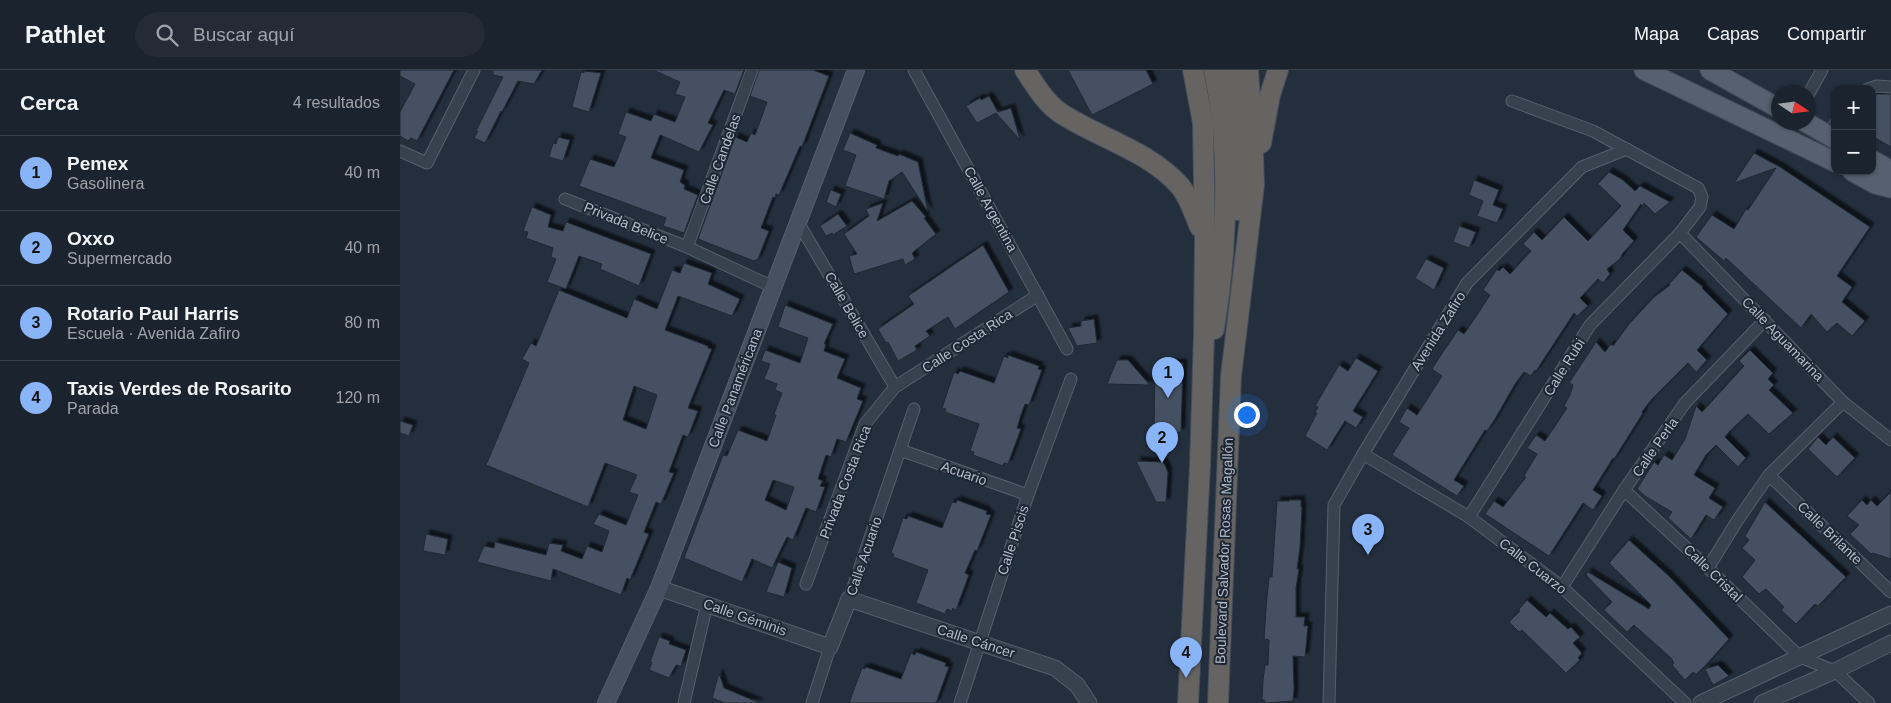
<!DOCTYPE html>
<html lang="es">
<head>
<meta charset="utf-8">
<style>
  body { margin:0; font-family:Helvetica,sans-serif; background:#242b36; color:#f1f3f6 }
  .controls { position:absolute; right:15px; top:15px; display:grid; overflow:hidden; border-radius:10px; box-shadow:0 1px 4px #0004 }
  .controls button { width:45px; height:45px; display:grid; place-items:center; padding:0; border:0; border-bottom:1px solid #39404a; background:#1b232e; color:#f1f3f6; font:25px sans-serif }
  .compass { position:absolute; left:1371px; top:15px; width:45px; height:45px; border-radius:50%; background:#1b232e; box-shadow:0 1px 4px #0004; rotate:103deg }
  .you { position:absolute; left:846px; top:344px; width:18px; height:18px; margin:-12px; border:4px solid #fff; border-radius:50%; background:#1a73e8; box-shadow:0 0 0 8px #1a73e833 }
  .badge { display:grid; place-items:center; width:32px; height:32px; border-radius:50%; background:#8ab4f8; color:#111; font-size:16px; font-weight:700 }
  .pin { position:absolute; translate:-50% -41px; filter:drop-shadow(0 1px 2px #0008) }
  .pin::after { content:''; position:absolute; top:26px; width:18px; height:15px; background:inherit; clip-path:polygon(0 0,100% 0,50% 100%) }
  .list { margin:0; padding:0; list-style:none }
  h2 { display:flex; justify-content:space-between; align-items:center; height:65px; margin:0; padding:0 20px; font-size:21px }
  h2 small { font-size:16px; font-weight:400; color:#a0a4aa }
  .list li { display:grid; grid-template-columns:32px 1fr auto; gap:15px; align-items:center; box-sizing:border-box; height:75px; padding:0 20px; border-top:1px solid #39404a }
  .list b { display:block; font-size:19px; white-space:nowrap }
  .list p { margin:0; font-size:16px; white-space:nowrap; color:#a0a4aa }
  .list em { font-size:16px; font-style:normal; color:#a0a4aa }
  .icon { flex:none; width:28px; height:28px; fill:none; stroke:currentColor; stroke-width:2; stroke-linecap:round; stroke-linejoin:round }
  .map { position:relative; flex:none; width:1491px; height:633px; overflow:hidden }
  header { display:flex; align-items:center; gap:30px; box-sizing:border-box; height:70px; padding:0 25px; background:#1b232e; border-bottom:1px solid #39404a }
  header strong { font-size:24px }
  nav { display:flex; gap:28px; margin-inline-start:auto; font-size:18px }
  .search { width:350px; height:45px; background:#242b36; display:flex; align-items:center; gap:12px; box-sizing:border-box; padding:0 18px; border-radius:28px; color:#a0a4aa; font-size:19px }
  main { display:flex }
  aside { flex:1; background:#1b232e }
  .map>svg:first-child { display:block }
</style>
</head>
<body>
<header>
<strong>Pathlet</strong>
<div class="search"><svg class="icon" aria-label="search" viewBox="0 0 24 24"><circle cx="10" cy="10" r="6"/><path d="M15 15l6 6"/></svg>Buscar aquí</div>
<nav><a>Mapa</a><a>Capas</a><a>Compartir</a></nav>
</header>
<main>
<aside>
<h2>Cerca<small>4 resultados</small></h2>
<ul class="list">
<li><span class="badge">1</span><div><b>Pemex</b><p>Gasolinera</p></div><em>40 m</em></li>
<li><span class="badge">2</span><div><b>Oxxo</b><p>Supermercado</p></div><em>40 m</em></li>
<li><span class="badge">3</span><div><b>Rotario Paul Harris</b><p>Escuela · Avenida Zafiro</p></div><em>80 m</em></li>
<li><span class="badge">4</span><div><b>Taxis Verdes de Rosarito</b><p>Parada</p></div><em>120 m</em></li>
</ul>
</aside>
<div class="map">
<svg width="1491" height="633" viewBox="0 0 1491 633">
  <defs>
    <filter id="shadow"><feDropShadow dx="4" dy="-4" stdDeviation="1" flood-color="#0009"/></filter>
  </defs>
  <rect width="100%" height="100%" fill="#242f3e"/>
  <g fill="#455162" stroke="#1f2835" fill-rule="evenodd" filter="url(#shadow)">
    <polygon points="0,0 54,0 17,71 11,68 8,71 0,66 0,42 15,14 0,6"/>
    <polygon points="93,0 142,0 134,14 118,11 102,42 101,41 85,73 74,68 78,61 76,61 103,7 93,5"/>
    <polygon points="253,0 344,0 335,24 324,20 308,53 313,55 299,82 260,65 251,88 284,100 280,112 285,115 284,119 298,125 284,163 263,156 266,148 179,116 190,89 214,97 226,67 218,64 226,42 251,51 254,44 275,52 285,27 275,24 280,12"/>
    <polygon points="359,0 413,0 429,6 402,77 400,76 379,125 376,124 375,128 373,127 361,158 369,161 358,189 354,191 298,169 335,67 347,72 351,63 355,65 367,32 350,26"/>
    <polygon points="668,0 746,0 753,14 692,45"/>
    <polygon points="184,1 201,3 189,42 172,37 181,2 184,3"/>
    <polygon points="1478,24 1491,24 1491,77 1472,66 1472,25"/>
    <polygon points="589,26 598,42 611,38 620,70 596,43 577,53 566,36 580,28 581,30"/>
    <polygon points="450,63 477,75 476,78 498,86 499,84 518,92 528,142 502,102 489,111 484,129 445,116 456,85 443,80"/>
    <polygon points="158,67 170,70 163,91 149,87 153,73 156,74"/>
    <polygon points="1354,83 1380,97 1470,157 1437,206 1452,217 1442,232 1465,251 1452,266 1437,253 1427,262 1411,244 1401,258 1326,188 1324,191 1296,167 1312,145 1334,159 1346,139 1348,140 1376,98 1334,113"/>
    <polygon points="1209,102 1223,110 1235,121 1240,116 1270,132 1255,144 1244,133 1243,136 1241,134 1223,160 1234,171 1223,183 1220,189 1207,199 1210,204 1203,213 1198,209 1180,228 1188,236 1177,246 1174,243 1136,301 1135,300 1131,306 1124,302 1115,314 1095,349 1087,361 1085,360 1054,410 1064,416 1057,426 992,385 1009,358 999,352 1007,338 1017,345 1042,306 1032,299 1039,288 1058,260 1064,264 1077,245 1090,225 1083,220 1097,199 1099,201 1103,197 1110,204 1131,181 1123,174 1134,162 1142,170 1164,147 1188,171 1221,136 1198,114"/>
    <polygon points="1074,110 1099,120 1093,135 1103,139 1097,153 1077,146 1083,131 1069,125"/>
    <polygon points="431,120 441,124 436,137 426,132"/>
    <polygon points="512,131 526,147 524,148 536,164 512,183 515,189 505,195 503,189 454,204 449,186 457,184 444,164 469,146 466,139 483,133 477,151"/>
    <polygon points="132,137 151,145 148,157 163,161 166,152 251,184 239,216 200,199 202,194 179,186 166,219 147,212 156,189 151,187 153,178 126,168 128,162 123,161"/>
    <polygon points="438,144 447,156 433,165 432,163 426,166 420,156"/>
    <polygon points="1059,156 1076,162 1069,178 1053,172"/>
    <polygon points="583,175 609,222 555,259 548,247 526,261 530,266 515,276 517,280 498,291 488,272 486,273 478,259 514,234 508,226"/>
    <polygon points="1026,189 1044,198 1034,220 1015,208"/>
    <path d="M284 193 312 203 308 214 340 229 332 246 278 226 265 260 308 276V278L312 279 288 338 298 341 288 367 283 365 269 402 274 403 261 434 256 432 244 462 249 464 230 510 227 508 221 525 153 499 151 511 77 492 84 476 94 478 95 472 146 485 149 473 163 475 161 481 182 489 187 476 202 482 209 461 193 454 199 444 226 455 238 425 229 422 237 405 205 393 188 437 86 395 129 293 122 289 131 273 136 276 159 220 227 248 234 229 257 239 272 200 280 203ZM234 316 257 325 246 359 223 350Z"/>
    <polygon points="1282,200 1303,217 1302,218 1328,244 1297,280 1307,290 1296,302 1288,293 1251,330 1242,342 1243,343 1214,389 1213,388 1193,420 1202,426 1193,440 1183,433 1149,486 1085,444 1094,431 1103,437 1126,407 1124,406 1137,384 1127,378 1136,365 1145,371 1167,338 1164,336 1170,325 1173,315 1169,313 1196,272 1205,282 1211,274 1213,276 1229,254 1254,227 1270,215 1269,214"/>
    <path d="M385 235 433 254 424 274H426L424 281 445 289 437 308 461 318 457 329 463 331 446 372 437 369 431 387 426 385 418 409 423 411 420 416 425 417 416 442 406 438 393 470 387 467 372 498 352 489 342 512 284 488 323 385 327 386 338 360 367 371 376 345 374 344 382 323 375 320 377 314 364 309 370 294 361 291 365 280 400 293 408 268 378 257ZM373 410 394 417 386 440 365 430Z"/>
    <polygon points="694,249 697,273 677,276 668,258 681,256 681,251"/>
    <polygon points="1350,280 1373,303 1368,309 1374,315 1369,320 1393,343 1369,364 1348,344 1329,362 1325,367 1346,388 1338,397 1316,375 1306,385 1294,405 1315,418 1309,428 1323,437 1314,450 1306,445 1291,469 1268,448 1272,442 1245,426 1237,419 1254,392 1258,395 1264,385 1272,390 1285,369 1296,336 1302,342 1344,296 1339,291"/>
    <polygon points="608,285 639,296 638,299 642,300 629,335 625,334 621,345 617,358 621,359 608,394 604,393 603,396 573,385 574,382 570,381 579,354 545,342 546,339 542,338 554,302 558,304 560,301 594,313 604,286 608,288"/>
    <polygon points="956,288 978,301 953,341 963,347 956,358 945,351 927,380 905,366 917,343 915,342 918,337 915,336 939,295 948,301"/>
    <polygon points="717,290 728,290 750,315 707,314"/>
    <polygon points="783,293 781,362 754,364 755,294"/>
    <polygon points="0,351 13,355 9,366 0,363"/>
    <polygon points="1418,367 1426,375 1433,367 1455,388 1437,407 1408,379"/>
    <polygon points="736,391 763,392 765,395 768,403 766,432 756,432"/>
    <polygon points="1491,422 1491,489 1473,483 1471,484 1450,464 1459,455 1447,446 1462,430 1467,435 1471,430 1477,436"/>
    <polygon points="557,430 587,441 586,444 591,445 577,481 575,480 565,503 569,505 556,540 553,538 552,541 547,539 545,544 516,533 528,500 493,487 494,484 491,483 503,448 507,449 508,446 542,458 552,432 556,433"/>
    <polygon points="889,430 901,430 901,437 902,437 900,477 897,499 899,499 896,518 896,547 905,547 904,556 908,556 905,587 893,586 894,619 893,631 865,633 865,630 862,630 863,610 865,595 868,595 869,570 864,569 866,538 869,507 872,507 877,431 889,431"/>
    <polygon points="1365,432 1446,507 1418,536 1415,534 1396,554 1381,540 1384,537 1366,519 1359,524 1342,507 1355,490 1342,478 1349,470 1345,466"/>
    <polygon points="26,464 48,469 45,485 23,481"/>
    <polygon points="1229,470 1270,507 1329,569 1304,597 1296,604 1293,602 1285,610 1272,595 1274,593 1271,588 1234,555 1227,562 1204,540 1212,532 1186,505 1188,502 1249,539 1251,535 1209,493"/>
    <polygon points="378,492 392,498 384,527 366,522"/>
    <polygon points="1127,530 1146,547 1150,543 1168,559 1171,557 1180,567 1173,573 1182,583 1178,588 1180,590 1166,603 1122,560 1119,562 1109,552 1120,541 1119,539"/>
    <polygon points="259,567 270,571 269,574 286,580 281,596 276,595 269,608 249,600 252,592 250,592"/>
    <polygon points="516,582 546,593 545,596 549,597 536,633 449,633 462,598 465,599 466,597 501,609 511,583 515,585"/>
    <polygon points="1318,595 1329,606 1313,615 1305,599"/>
    <polygon points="319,603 324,618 360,633 325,633 312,628"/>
  </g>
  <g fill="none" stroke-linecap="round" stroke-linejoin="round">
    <defs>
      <g id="minor">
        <polyline points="514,0 667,279"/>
        <polyline points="1468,19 1477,16 1491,17"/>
        <polyline points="1408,25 1422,0"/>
        <polyline points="1427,64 1435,54"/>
        <polyline points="0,81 27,93 74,0"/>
        <polyline points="165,129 287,177 373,217"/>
        <polyline points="398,152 495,317"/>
        <polyline points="1280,163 1443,332 1491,370"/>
        <polyline points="287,177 352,0"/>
        <polyline points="500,380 628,425"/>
        <polyline points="963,384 1069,447 1162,517 1285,633"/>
        <polyline points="1369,405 1491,522"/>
        <polyline points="1224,420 1308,498 1400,587 1435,601 1469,633"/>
        <polyline points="1069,447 1190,255 1280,163 1300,137 1302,127 1298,118 1193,61 1112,31"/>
        <polyline points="1308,498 1337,451 1369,405 1443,332"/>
        <polyline points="406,514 465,354 495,317 638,225"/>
        <polyline points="1162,517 1224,420 1285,333 1365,250"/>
        <polyline points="449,529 514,339"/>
        <polyline points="284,633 307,534"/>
        <polyline points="412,633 430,577"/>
        <polyline points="560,633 628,425 671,309"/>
        <polyline points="929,633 934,435 963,384 1067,213 1182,97 1227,79"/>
      </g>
      <g id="tertiary">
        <polyline points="259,518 430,577 449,529 655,598 677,615 689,633"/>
        <polyline points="1301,633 1491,544"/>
        <polyline points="1362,633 1435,601 1491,573"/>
      </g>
      <polyline id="secondary" points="206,633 259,518 456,0"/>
      <g id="primary">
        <polyline points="1244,0 1435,92"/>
        <polyline points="1310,0 1378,38"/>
        <polyline points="1405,52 1435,69"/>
        <polyline points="1472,90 1483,96 1491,104"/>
        <polyline points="1452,101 1475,114 1491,118"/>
      </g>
      <g id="trunk">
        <path d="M625 0C635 15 646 34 662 44 701 69 749 81 780 116 790 128 794 144 800 157"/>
        <path d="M814 0C817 19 822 38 823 57 828 124 825 193 814 259"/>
        <path d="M830 0C838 47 842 92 838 140"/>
        <polyline points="861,73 870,25 878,0"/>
        <polyline points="788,633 800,396 804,264 805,168 803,53 793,0"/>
        <polyline points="818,633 831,306 854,115 852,58 848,0"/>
      </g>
    </defs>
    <use href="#minor" stroke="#565f6c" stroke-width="13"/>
    <use href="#tertiary" stroke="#565f6c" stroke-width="17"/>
    <use href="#secondary" stroke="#565f6c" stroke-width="18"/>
    <use href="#primary" stroke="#414a57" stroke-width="21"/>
    <use href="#trunk" stroke="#434c59" stroke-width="22"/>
    <use href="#minor" stroke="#38414e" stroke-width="11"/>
    <use href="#tertiary" stroke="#38414e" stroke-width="15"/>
    <use href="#secondary" stroke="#465061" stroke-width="16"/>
    <use href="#primary" stroke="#56606e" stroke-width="19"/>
    <use href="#trunk" stroke="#656462" stroke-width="20"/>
  </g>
  <g text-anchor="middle" stroke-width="4" stroke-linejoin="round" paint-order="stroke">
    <g font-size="14" fill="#b4bcc9" stroke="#1d2633">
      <text transform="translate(320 89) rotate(-70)" y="5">Calle Candelas</text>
      <text transform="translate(591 139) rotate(61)" y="5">Calle Argentina</text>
      <text transform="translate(226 153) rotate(22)" y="5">Privada Belice</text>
      <text transform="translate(447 235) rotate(60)" y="5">Calle Belice</text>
      <text transform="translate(1038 261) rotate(-58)" y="5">Avenida Zafiro</text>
      <text transform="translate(1383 269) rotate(46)" y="5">Calle Aguamarina</text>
      <text transform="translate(567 271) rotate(-33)" y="5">Calle Costa Rica</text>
      <text transform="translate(1164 297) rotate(-58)" y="5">Calle Rubi</text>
      <text transform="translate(335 318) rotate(-69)" y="5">Calle Panaméricana</text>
      <text transform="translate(1255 377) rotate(-55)" y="5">Calle Perla</text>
      <text transform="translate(564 403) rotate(19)" y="5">Acuario</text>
      <text transform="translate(445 412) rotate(-69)" y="5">Privada Costa Rica</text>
      <text transform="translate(1430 463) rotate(44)" y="5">Calle Brilante</text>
      <text transform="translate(613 470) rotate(-72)" y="5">Calle Piscis</text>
      <text transform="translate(824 481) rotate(-88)" y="5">Boulevard Salvador Rosas Magallón</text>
      <text transform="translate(464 486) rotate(-71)" y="5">Calle Acuario</text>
      <text transform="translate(1133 496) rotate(38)" y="5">Calle Cuarzo</text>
      <text transform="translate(1313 503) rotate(44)" y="5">Calle Cristal</text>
      <text transform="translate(345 547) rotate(19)" y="5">Calle Géminis</text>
      <text transform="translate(576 571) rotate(18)" y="5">Calle Cáncer</text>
    </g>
  </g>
</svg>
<div class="controls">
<button>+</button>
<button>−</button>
</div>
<svg class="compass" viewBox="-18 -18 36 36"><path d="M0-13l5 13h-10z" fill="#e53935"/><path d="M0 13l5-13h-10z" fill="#a0a4aa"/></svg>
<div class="you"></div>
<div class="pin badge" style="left:768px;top:328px">1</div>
<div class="pin badge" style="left:762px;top:393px">2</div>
<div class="pin badge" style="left:968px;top:485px">3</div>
<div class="pin badge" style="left:786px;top:608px">4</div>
</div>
</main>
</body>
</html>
